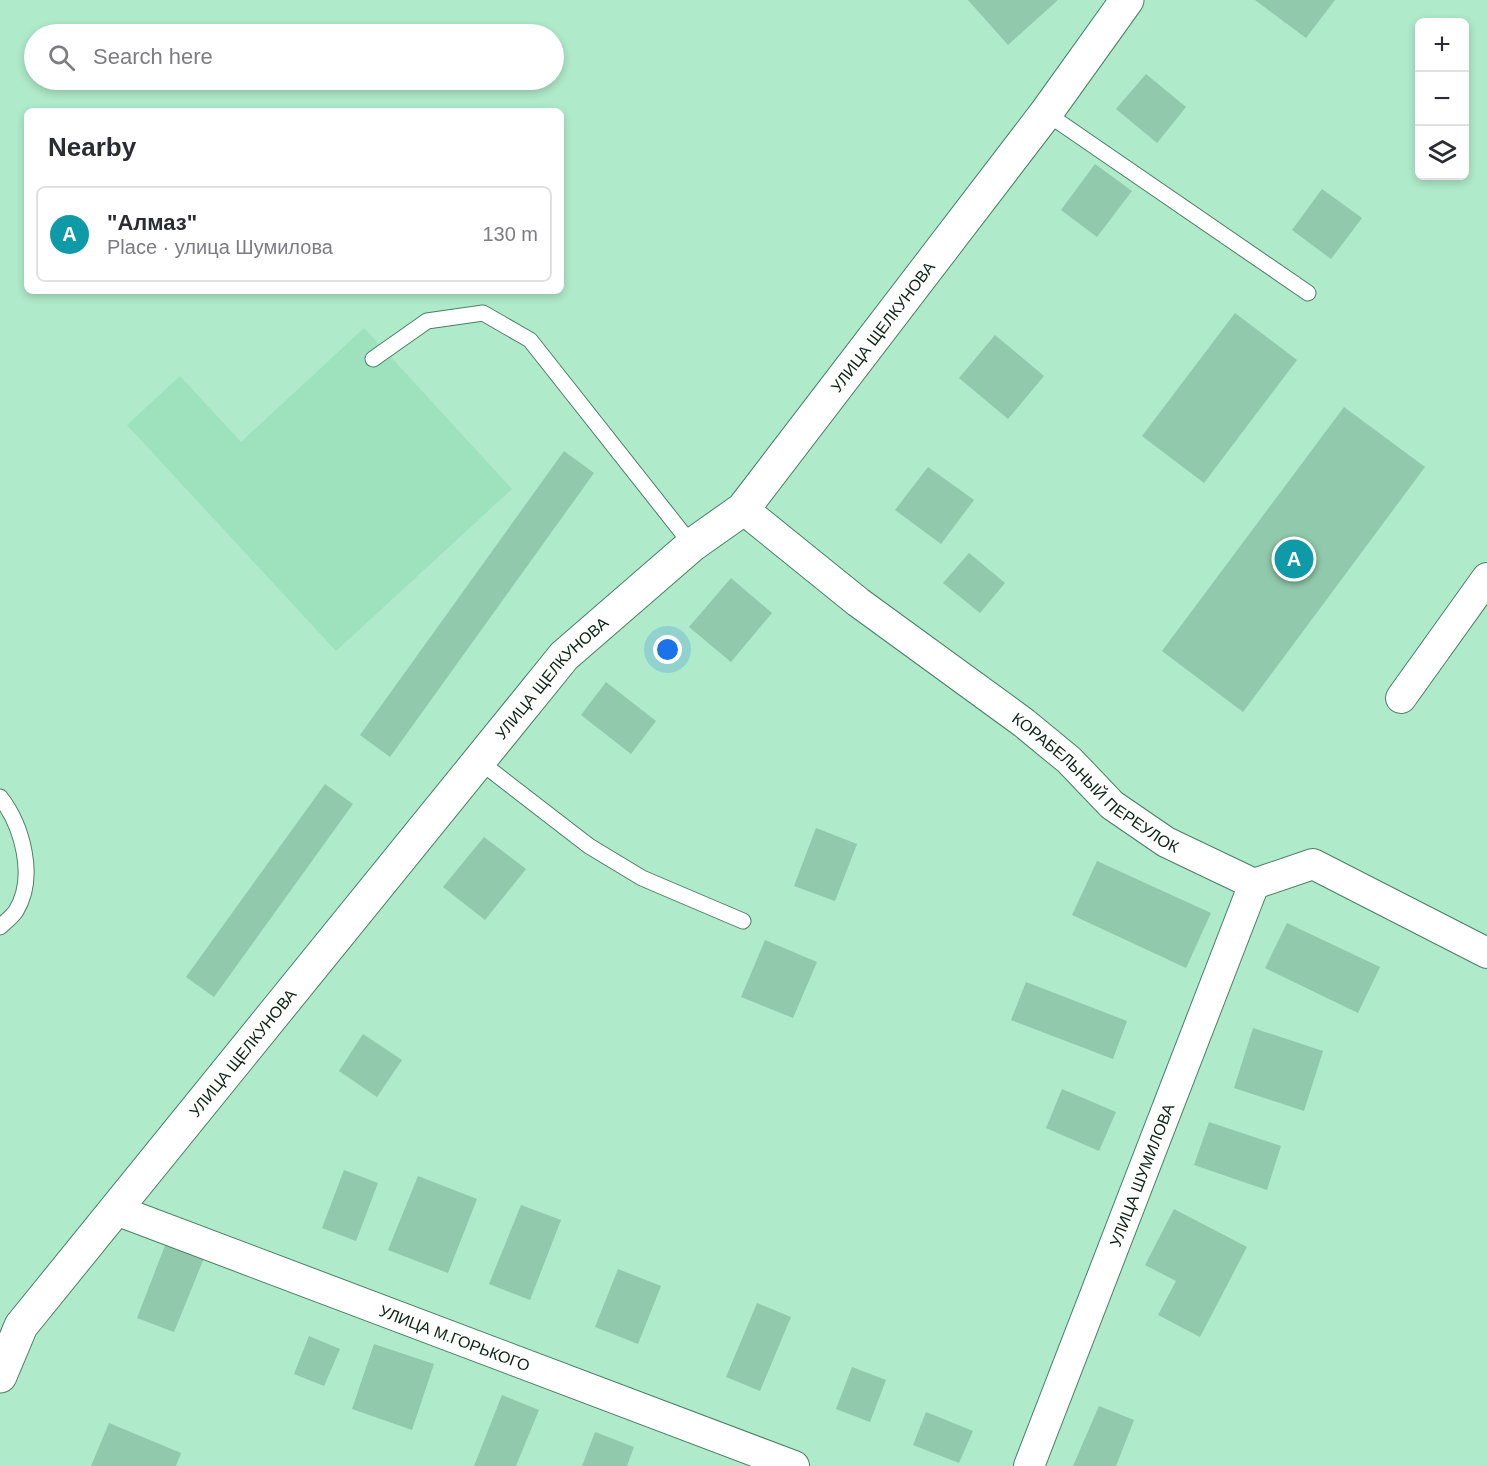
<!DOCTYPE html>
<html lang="en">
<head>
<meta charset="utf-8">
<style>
  body { margin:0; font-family:Arial,sans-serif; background:#f7f7f7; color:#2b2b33 }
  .controls { position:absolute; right:18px; top:18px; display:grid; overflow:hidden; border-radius:9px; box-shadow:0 3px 9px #0003 }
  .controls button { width:54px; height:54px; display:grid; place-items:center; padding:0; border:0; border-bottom:2px solid #e1e1e2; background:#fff; color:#2b2b33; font:30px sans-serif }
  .you { position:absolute; left:668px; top:650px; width:21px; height:21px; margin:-15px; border:4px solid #fff; border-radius:50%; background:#1a73e8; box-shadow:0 0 0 9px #1a73e833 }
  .badge { display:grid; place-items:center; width:39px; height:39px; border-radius:50%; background:#7c3aed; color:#fff; font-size:20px; font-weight:700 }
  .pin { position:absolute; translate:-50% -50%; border:3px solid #fff; box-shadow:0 2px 6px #0006 }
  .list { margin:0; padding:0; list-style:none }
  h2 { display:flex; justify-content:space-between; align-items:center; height:78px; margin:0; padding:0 24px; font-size:26px }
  h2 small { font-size:20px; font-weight:400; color:#7c7c81 }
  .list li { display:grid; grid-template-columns:39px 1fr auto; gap:18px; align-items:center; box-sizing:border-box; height:96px; margin:0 12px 12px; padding:0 12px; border:2px solid #e1e1e2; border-radius:9px }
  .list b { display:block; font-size:22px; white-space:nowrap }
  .list p { margin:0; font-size:20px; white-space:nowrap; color:#7c7c81 }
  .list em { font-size:20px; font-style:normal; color:#7c7c81 }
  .icon { flex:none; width:33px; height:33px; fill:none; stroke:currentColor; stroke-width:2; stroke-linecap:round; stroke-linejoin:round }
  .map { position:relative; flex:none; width:1487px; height:1466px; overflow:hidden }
  .search { position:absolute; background:#fff; box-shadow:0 3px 9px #0003; left:24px; top:24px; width:540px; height:66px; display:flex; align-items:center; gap:15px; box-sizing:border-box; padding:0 21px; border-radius:33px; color:#7c7c81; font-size:22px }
  .panel { position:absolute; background:#fff; box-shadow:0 3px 9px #0003; left:24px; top:108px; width:540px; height:186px; border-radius:9px }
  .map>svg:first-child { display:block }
</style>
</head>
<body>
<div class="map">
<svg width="1487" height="1466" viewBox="0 0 1487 1466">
  <rect width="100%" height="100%" fill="#afeaca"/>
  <polygon fill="#9ee1bd" points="364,328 512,489 336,651 127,425 180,376 241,442"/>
  <g fill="#90c9ab">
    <polygon points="968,0 1058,0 1008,45"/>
    <polygon points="1255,0 1335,0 1306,38"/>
    <polygon points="1146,74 1186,107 1157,143 1116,109"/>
    <polygon points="1095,164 1132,191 1097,237 1061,210"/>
    <polygon points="1322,189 1362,218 1331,259 1292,230"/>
    <polygon points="1235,313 1297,360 1204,483 1142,436"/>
    <polygon points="995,335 1044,376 1008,419 959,378"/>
    <polygon points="1344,407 1425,467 1243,712 1162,651"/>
    <polygon points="564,451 594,473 390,757 360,735"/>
    <polygon points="928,467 974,500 941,544 895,510"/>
    <polygon points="969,553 1005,583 980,613 943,583"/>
    <polygon points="731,578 772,613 731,662 689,627"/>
    <polygon points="606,682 656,721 631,754 581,715"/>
    <polygon points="325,784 353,804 214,997 186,977"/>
    <polygon points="816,828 857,844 835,901 794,886"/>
    <polygon points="484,837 526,869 485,920 443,887"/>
    <polygon points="1097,861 1211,913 1186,968 1072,915"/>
    <polygon points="1287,923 1380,967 1358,1013 1265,968"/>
    <polygon points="765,940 817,962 793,1018 741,997"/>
    <polygon points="1026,982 1127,1021 1113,1059 1011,1020"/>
    <polygon points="1253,1028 1323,1051 1304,1111 1234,1088"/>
    <polygon points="363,1034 402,1060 377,1097 339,1071"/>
    <polygon points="1062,1089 1116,1112 1099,1151 1046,1128"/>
    <polygon points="1209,1122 1281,1146 1267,1190 1194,1165"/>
    <polygon points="344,1170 378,1183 356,1241 322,1228"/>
    <polygon points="418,1176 477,1199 448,1273 388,1250"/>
    <polygon points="521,1205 561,1220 530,1300 489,1284"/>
    <polygon points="1174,1209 1247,1247 1200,1337 1158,1315 1176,1281 1145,1265"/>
    <polygon points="166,1243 204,1258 174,1332 137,1318"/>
    <polygon points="618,1269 661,1286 638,1344 595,1327"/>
    <polygon points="757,1303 791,1317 760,1391 726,1377"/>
    <polygon points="309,1336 340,1349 324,1386 294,1374"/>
    <polygon points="374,1344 434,1364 412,1430 352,1409"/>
    <polygon points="852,1367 886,1380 870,1422 836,1409"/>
    <polygon points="502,1395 539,1410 516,1466 474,1466"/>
    <polygon points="1099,1406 1134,1420 1116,1466 1073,1466"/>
    <polygon points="926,1412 973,1431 959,1463 913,1445"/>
    <polygon points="109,1423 181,1453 176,1466 91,1466"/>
    <polygon points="595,1432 634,1447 627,1466 582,1466"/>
  </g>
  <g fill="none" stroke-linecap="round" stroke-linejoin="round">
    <defs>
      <g id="service">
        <polyline points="1046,113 1308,293"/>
        <polyline points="373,359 427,321 483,313 530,340 692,545"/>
        <polyline points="479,761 589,846 642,878 743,921"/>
        <path d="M0 797C22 825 37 877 16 911 12 917 5 922 0 927"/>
      </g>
      <g id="minor">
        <path id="s1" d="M743 509 858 602 1024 723 1069 760 1112 805 1166 842 1254 884 1313 864 1487 953"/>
        <polyline points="1401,698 1487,578"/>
        <path id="s2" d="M116 1210 794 1466"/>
        <path id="s3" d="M1029 1466 1254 884"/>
      </g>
      <g id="secondary">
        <path id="s4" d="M0 1376 21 1326 564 656 692 545 743 509 1046 113 1127 0"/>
      </g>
    </defs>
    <use href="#service" stroke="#488064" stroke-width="17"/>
    <use href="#minor" stroke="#488064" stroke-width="32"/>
    <use href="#secondary" stroke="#488064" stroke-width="35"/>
    <use href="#service" stroke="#fff" stroke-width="15"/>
    <use href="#minor" stroke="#fff" stroke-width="30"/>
    <use href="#secondary" stroke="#fff" stroke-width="33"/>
  </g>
  <g text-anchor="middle" stroke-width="4.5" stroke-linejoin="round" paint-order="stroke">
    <g font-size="16" fill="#0c2418" stroke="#bcf7d7">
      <text dy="6" stroke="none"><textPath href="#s4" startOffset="1378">УЛИЦА ЩЕЛКУНОВА</textPath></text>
      <text dy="6" stroke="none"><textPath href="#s4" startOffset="892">УЛИЦА ЩЕЛКУНОВА</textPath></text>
      <text dy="6" stroke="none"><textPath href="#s1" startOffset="447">КОРАБЕЛЬНЫЙ ПЕРЕУЛОК</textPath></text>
      <text dy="6" stroke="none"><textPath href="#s4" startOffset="406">УЛИЦА ЩЕЛКУНОВА</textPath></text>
      <text dy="6" stroke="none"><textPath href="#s3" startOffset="312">УЛИЦА ШУМИЛОВА</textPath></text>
      <text dy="6" stroke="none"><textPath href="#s2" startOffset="362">УЛИЦА М.ГОРЬКОГО</textPath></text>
    </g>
  </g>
</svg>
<div class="controls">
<button>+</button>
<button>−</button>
<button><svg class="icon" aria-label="layers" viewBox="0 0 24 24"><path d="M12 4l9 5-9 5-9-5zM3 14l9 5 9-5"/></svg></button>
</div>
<div class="you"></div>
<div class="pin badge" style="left:1294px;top:559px;background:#0f9aa8">A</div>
<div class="search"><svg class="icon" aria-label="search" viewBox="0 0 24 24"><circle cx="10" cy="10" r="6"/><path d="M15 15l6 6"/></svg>Search here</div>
<section class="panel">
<h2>Nearby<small></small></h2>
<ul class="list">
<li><span class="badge" style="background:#0f9aa8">A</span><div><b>&quot;Алмаз&quot;</b><p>Place · улица Шумилова</p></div><em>130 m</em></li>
</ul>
</section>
</div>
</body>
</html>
